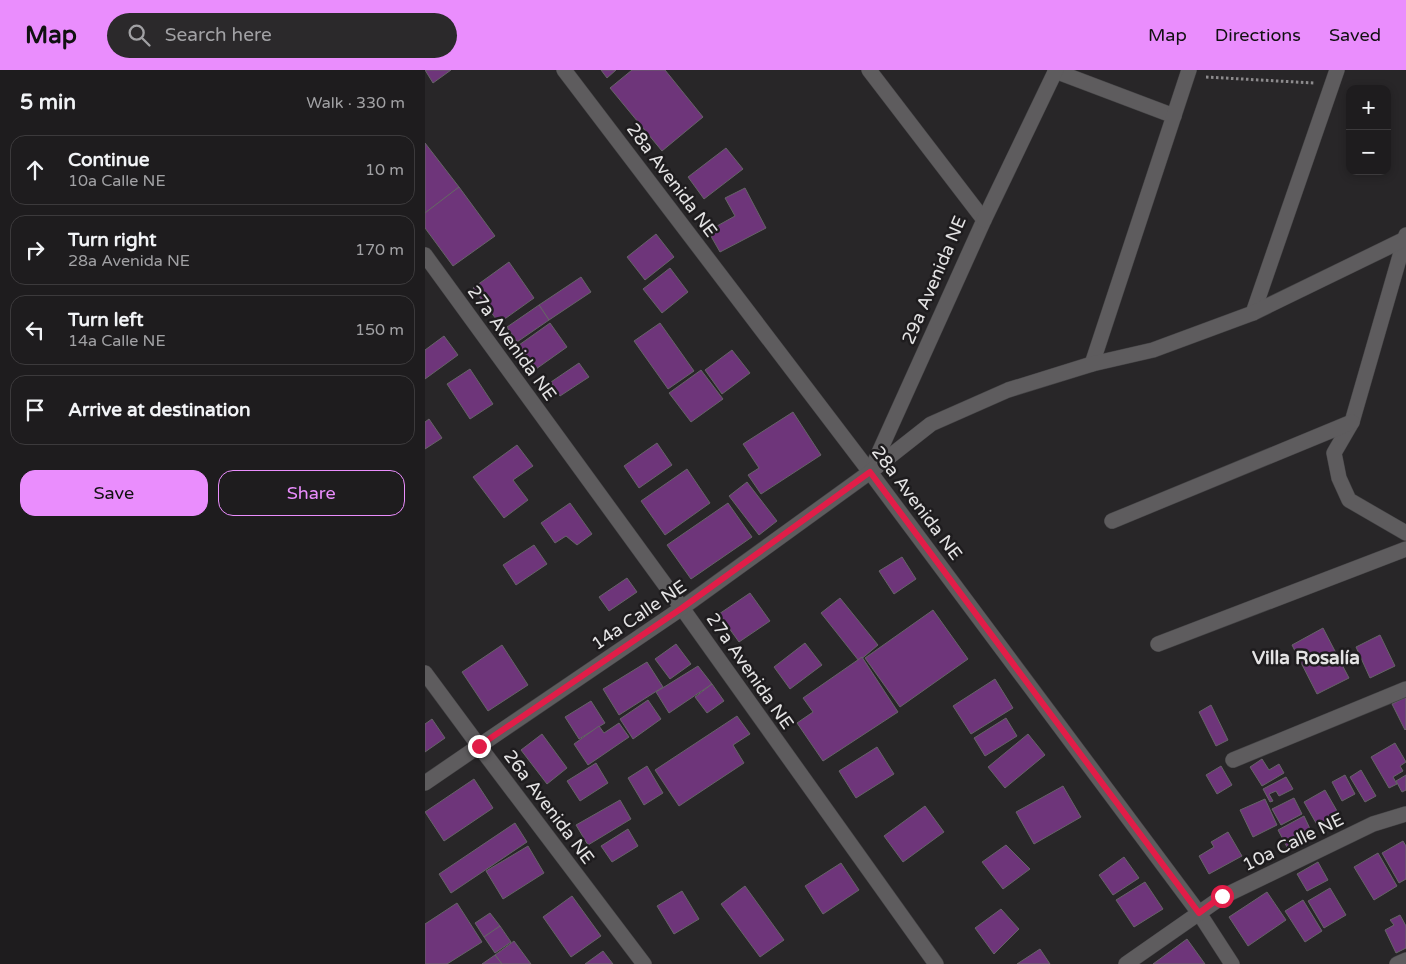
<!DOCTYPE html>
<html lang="en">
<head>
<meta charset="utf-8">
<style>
  body { margin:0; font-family:"Varela Round",sans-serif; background:#2b292b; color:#f1f3f6 }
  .controls { position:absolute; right:15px; top:15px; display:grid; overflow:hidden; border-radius:10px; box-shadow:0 2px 8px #0003 }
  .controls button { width:45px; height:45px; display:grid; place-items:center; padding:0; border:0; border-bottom:1px solid #3c3a3c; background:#1e1c1e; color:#f1f3f6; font:25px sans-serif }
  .stop { position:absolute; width:15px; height:15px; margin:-11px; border:4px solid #e11d48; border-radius:50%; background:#fff }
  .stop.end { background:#e11d48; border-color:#fff; box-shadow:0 1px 5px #0008 }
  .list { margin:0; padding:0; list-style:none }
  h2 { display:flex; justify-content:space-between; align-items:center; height:65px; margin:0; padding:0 20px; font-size:21px }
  h2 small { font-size:16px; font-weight:400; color:#a1a1a4 }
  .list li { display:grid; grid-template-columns:32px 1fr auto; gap:15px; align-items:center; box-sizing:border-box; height:70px; margin:0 10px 10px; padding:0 10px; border:1px solid #3c3a3c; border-radius:15px }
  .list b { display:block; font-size:19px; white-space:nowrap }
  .list p { margin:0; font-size:16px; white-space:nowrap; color:#a1a1a4 }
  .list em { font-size:16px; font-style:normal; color:#a1a1a4 }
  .actions { display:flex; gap:10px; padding:15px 20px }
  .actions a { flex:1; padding:11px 0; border:1px solid #ea8dfd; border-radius:15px; text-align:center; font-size:18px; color:#ea8dfd }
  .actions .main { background:#ea8dfd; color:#111 }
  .icon { flex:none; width:28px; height:28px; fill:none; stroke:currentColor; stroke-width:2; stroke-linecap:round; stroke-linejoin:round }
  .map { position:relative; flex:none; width:981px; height:894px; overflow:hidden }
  header { display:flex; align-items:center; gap:30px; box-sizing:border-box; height:70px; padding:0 25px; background:#ea8dfd; color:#111 }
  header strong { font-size:24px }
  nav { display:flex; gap:28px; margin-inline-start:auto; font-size:18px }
  .search { width:350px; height:45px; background:#2b292b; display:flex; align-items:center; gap:12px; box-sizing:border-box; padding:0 18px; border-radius:28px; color:#a1a1a4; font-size:19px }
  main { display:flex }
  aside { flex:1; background:#1e1c1e }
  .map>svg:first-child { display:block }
</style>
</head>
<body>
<header>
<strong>Map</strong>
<div class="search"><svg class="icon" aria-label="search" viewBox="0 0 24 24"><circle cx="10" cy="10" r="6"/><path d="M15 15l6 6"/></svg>Search here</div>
<nav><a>Map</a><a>Directions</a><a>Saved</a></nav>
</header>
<main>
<aside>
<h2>5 min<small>Walk · 330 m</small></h2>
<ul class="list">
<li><svg class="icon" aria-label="ahead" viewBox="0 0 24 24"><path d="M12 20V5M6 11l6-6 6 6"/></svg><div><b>Continue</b><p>10a Calle NE</p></div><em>10 m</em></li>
<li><svg class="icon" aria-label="right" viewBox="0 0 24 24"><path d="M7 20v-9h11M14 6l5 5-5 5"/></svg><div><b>Turn right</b><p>28a Avenida NE</p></div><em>170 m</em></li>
<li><svg class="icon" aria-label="left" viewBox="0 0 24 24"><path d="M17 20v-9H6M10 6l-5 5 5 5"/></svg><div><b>Turn left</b><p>14a Calle NE</p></div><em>150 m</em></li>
<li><svg class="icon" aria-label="arrive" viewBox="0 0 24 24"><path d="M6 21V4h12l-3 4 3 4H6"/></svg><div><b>Arrive at destination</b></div></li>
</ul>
<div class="actions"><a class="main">Save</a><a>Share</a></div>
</aside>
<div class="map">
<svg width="981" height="894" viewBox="0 0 981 894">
  <rect width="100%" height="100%" fill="#282628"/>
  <g fill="#6e357a" stroke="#666467">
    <polygon points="0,0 26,0 8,13"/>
    <polygon points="176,0 191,0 182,8"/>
    <polygon points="207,0 240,0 278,47 237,81 185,18"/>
    <polygon points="0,73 34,117 0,143"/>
    <polygon points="301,78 318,99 279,129 263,107"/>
    <polygon points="34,117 70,166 28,196 0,158 0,143"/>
    <polygon points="320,118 341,158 295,182 283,161 310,146 300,128"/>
    <polygon points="231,164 249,187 220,210 202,187"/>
    <polygon points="84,192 109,228 74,253 48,218"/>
    <polygon points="245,198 263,222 237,243 218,219"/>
    <polygon points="156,207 166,222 124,250 114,235"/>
    <polygon points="114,235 124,250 92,272 82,257"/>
    <polygon points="125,253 142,277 111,299 94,275"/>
    <polygon points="235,253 269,301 243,319 209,271"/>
    <polygon points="19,266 33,285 0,309 0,280"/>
    <polygon points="307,280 325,303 297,324 280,300"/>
    <polygon points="154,293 164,307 135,326 126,312"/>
    <polygon points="45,299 68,334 45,349 22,314"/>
    <polygon points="276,300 298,329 266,352 244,323"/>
    <polygon points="368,342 396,385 336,424 323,405 334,398 318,374"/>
    <polygon points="4,349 17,368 0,379 0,352"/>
    <polygon points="232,373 247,395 214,418 199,396"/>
    <polygon points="92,375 108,396 88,410 103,430 79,448 48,407"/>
    <polygon points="262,399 285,433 240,465 216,431"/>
    <polygon points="322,412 352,451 334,465 304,426"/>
    <polygon points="145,433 167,464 152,475 141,466 130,473 116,453"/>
    <polygon points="303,433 327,467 266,509 242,475"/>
    <polygon points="109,475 122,494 91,515 78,495"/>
    <polygon points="477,487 491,509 469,524 454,501"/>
    <polygon points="202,508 212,522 184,541 174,527"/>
    <polygon points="325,523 345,551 314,572 294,544"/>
    <polygon points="415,528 453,575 434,591 396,543"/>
    <polygon points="508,540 543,589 475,637 440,588"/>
    <polygon points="898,558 924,608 892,624 867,575"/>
    <polygon points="955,565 970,596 945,608 931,577"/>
    <polygon points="380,573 397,595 365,619 349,597"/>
    <polygon points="251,574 266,594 245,609 230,589"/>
    <polygon points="77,575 103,615 63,641 37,602"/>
    <polygon points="437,587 473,642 398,691 372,653 388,642 378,628"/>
    <polygon points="222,592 238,617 194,645 178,619"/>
    <polygon points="273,596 287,614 244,643 231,622"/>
    <polygon points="570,609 588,638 546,664 528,636"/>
    <polygon points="287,614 299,631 282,643 270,627"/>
    <polygon points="981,627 981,659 980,660 967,634"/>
    <polygon points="223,630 236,649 208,669 195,649"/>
    <polygon points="166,631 180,653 154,669 140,647"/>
    <polygon points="786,635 803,670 791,676 774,642"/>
    <polygon points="312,646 325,664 308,675 319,693 254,736 230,700"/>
    <polygon points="581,648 592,666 560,686 549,668"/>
    <polygon points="7,649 20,668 0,682 0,654"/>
    <polygon points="194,653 204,667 163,695 149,674 174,656 179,663"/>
    <polygon points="117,664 142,698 122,714 96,680"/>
    <polygon points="603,664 620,685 580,718 563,697"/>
    <polygon points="970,673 981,692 975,696 978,701 968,707 972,714 964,718 946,687"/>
    <polygon points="452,677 469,704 431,728 414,701"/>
    <polygon points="837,689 844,700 854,694 859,703 837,716 825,697"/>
    <polygon points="171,693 183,713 155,731 142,711"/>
    <polygon points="222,696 238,723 219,735 203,708"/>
    <polygon points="796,696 807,715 792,724 781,705"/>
    <polygon points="936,700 951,726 940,732 925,707"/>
    <polygon points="920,705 930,724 917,731 907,712"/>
    <polygon points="981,705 981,720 977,722 971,711"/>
    <polygon points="861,707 868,719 854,726 851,721 844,724 848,731 845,732 838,719"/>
    <polygon points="49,709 68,738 19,771 0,742"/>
    <polygon points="638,716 656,747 609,774 591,742"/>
    <polygon points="900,720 916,748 895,760 879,732"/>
    <polygon points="869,728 877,744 856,755 847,739"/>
    <polygon points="840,729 852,755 828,767 815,740"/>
    <polygon points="195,730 206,749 163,775 151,755"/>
    <polygon points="500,736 519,762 478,792 459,766"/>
    <polygon points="879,746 888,765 863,779 853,760"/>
    <polygon points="90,753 102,772 26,823 14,804"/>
    <polygon points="203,759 213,776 187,792 176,776"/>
    <polygon points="803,762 817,786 784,804 774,786 789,777 786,772"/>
    <polygon points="978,771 981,776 981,809 974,813 957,783"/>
    <polygon points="581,775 605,799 578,819 557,792"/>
    <polygon points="103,776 119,803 78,829 61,801"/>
    <polygon points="953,783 972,816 949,830 929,797"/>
    <polygon points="699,787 714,808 688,825 674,805"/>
    <polygon points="893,792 903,810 882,821 872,804"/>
    <polygon points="416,793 434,820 398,844 380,816"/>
    <polygon points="720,812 738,839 709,857 691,830"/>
    <polygon points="320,816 359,870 335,887 296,834"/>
    <polygon points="905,818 921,845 899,858 883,831"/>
    <polygon points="257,821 274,849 249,864 232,836"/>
    <polygon points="842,822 861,850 823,876 804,847"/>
    <polygon points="147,826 176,866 146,887 118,847"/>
    <polygon points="878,830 897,861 880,872 860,841"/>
    <polygon points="32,833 57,872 22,894 0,894 0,854"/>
    <polygon points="576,839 594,859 569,884 550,858"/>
    <polygon points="65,843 75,856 59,867 50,853"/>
    <polygon points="975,845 981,856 981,878 971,883 960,860 969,855 965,850"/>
    <polygon points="75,856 86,872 70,883 59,867"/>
    <polygon points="762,869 780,894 728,894"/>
    <polygon points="89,871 106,894 77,894 70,885"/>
    <polygon points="615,879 625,894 592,894"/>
    <polygon points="178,881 188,894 160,894"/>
    <polygon points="70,885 77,894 57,894"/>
  </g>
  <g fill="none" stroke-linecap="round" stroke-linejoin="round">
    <defs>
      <g id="minor">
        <polyline points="139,0 445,402 774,843 807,894"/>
        <polyline points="444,0 559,150 447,398"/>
        <polyline points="630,1 749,46"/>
        <polyline points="559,150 631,0"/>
        <polyline points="981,165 927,352 909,383 914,408 924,430 981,463"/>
        <polyline points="0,185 257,538 511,894"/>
        <polyline points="828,243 912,0"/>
        <polyline points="667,294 764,0"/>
        <polyline points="687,451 927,352"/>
        <polyline points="733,574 981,479"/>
        <polyline points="0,603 54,676 219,894"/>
        <polyline points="808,690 981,619"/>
        <polyline points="0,713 54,676 257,538 445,402 506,354 583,320 667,294 728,280 828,243 980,169"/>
        <polyline points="701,894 797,827 948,754 981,744"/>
        <polyline points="972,894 981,890"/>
      </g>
    </defs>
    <use href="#minor" stroke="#434244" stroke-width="16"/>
    <polyline stroke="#8d8b8d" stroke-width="3" stroke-dasharray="2.5 2.5" stroke-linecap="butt" points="781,7 889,13"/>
    <use href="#minor" stroke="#5e5c5e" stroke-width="15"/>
  </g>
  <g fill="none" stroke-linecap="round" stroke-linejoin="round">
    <polyline stroke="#e11d48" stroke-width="6" points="54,676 257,538 445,402 774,843 797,826"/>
  </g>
  <g text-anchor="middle" stroke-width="5" stroke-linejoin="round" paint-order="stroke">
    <g font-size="18" fill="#e4e3e4" stroke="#1e1c1e">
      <text transform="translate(247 110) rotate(53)" y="6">28a Avenida NE</text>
      <text transform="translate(509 210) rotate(-67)" y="6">29a Avenida NE</text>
      <text transform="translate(87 273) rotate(54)" y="6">27a Avenida NE</text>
      <text transform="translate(492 433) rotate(53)" y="6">28a Avenida NE</text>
      <text transform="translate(214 545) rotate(-34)" y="6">14a Calle NE</text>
      <text transform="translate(325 601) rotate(55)" y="6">27a Avenida NE</text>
      <text transform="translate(124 737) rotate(53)" y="6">26a Avenida NE</text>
      <text transform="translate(868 772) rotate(-26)" y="6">10a Calle NE</text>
    </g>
    <g font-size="19" font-weight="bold" fill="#e4e3e4" stroke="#1e1c1e">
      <text x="881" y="594">Villa Rosalía</text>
    </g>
  </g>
</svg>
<div class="controls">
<button>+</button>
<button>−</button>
</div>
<div class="stop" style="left:797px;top:826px"></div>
<div class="stop end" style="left:54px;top:676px"></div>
</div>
</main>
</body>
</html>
